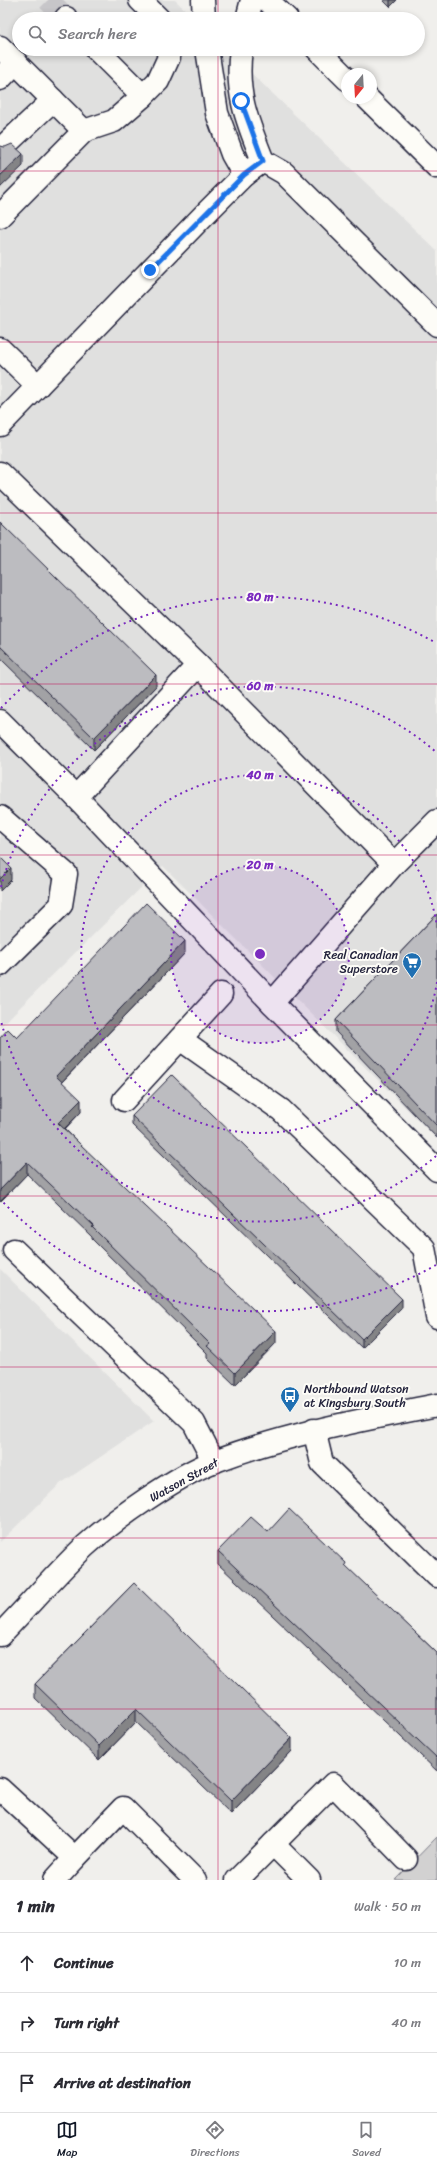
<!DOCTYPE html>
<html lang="en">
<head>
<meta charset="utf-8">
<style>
  body { margin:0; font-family:Sriracha,sans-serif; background:#f7f7f7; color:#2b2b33 }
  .compass { position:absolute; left:341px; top:68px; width:36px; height:36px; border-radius:50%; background:#fff; box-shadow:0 2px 6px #0003; rotate:198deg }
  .stop { position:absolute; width:12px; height:12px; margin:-9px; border:3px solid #1a73e8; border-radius:50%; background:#fff }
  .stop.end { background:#1a73e8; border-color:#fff; box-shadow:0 1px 4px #0008 }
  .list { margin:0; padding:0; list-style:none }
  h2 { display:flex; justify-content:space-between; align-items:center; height:52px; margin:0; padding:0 16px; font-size:17px }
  h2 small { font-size:13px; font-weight:400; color:#7c7c81 }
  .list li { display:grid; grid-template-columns:26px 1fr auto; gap:12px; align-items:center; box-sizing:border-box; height:60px; padding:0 16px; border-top:1px solid #e1e1e2 }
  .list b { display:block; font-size:15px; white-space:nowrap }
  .list em { font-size:13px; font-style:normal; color:#7c7c81 }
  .icon { flex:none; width:22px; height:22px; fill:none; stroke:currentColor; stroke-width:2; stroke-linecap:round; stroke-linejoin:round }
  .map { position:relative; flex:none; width:437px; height:1880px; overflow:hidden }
  .search { position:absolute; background:#fff; box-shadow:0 2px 6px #0003; left:12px; right:12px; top:12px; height:44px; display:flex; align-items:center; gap:10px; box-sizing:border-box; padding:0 14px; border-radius:22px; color:#7c7c81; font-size:15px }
  .sheet { height:232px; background:#fff }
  nav { display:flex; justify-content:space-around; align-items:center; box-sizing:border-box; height:56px; border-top:1px solid #e1e1e2; background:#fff; font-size:11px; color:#7c7c81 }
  nav a { display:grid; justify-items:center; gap:2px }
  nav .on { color:#111827 }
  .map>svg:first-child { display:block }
</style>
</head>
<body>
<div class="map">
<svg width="437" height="1880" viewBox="0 0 437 1880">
  <rect width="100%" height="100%" fill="#f0efec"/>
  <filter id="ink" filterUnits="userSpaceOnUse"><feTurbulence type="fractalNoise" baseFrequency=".025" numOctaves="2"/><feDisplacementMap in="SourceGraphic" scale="8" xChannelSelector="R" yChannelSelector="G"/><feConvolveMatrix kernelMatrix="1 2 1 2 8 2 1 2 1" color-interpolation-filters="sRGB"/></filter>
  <g filter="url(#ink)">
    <g fill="#e0e0df">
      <polygon points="0,0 175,0 195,19 19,19 19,49 226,49 437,251 437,1139 163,866 0,1027"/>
      <polygon points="0,1269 154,1421 60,1484 0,1542"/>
    </g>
    <polygon fill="#d2d1d1" stroke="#7a7a86" points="437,1837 437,1880 395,1880"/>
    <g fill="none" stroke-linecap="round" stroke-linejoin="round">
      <polyline stroke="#c7c6c9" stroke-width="22" stroke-dasharray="22 11" stroke-linecap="butt" points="48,0 66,18"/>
      <defs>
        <g id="minor">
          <polyline points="140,0 159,19"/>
          <polyline points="203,0 204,19"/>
          <polyline points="267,0 287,19"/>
          <polyline points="66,18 66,19"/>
          <polyline points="247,19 252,0"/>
          <polyline points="0,47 84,131"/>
          <polyline points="96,49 143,96"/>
          <polyline points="207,49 217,113 232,154 244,175"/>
          <path d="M241 49C235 93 247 121 263 161"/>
          <polyline points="317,49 347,79"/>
          <polyline points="0,79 16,62"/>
          <polyline points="367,98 437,167"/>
          <polyline points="3,147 53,100"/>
          <polyline points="0,216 84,131 114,121 143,96 158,81 169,57 167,49"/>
          <polyline points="0,349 38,386"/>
          <polyline points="0,425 205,214 244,175 263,161 284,173 437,325"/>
          <polyline points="0,473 198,665 394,864 272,1003 437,1170"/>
          <polyline points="198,665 76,797 272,1003"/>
          <polyline points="0,721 76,797"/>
          <polyline points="0,817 66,874 61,905 0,965"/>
          <polyline points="394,864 437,821"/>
          <polyline points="180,1039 281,1110 424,1248 437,1317"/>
          <polyline points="124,1100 221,994"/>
          <polyline points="14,1250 194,1423 214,1462"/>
          <polyline points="314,1430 322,1463 437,1576"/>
          <path d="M0 1635C28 1606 55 1575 84 1547 115 1519 176 1476 215 1461 286 1434 362 1420 437 1405"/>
          <polyline points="0,1789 75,1858 55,1880"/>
          <polyline points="273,1844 309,1880"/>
          <polyline points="75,1858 123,1808 195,1880"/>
          <polyline points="237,1880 333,1784 406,1859"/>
        </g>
      </defs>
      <use href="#minor" stroke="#22223b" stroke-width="25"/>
      <use href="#minor" stroke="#fdfcf7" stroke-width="22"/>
    </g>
    <g fill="#a2a2a5" stroke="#22223b">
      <polygon points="383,0 397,0 390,7"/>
      <polygon points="0,522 156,686 94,750 0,658"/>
      <polygon points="437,914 437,1138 336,1032 336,1020"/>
      <polygon points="185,953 62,1082 81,1112 65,1129 276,1343 235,1385 207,1358 207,1353 92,1239 92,1237 27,1174 0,1202 0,1038 17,1038"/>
      <polygon points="132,1116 402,1308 362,1348 132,1125"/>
      <polygon points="268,1532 346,1567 437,1653 437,1771 218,1564 218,1551"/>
      <polygon points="134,1583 292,1751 231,1814 136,1722 99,1760 35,1698 35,1684"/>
    </g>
    <g fill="#848486" stroke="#22223b">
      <polygon points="390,0 397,0 390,7"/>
      <polygon points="23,154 23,166 0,188 0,176"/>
      <polygon points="156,675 156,686 94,750 94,738"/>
      <polygon points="11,868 11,880 0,891 0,879"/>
      <polygon points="185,941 185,953 56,1088 56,1076"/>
      <polygon points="81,1100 81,1112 58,1135 58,1123"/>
      <polygon points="27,1162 27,1174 0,1202 0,1190"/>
      <polygon points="402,1299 402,1308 362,1348 362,1339"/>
      <polygon points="276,1331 276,1343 235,1385 235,1373"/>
      <polygon points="136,1709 136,1722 99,1760 99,1746"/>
      <polygon points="292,1738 292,1751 231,1814 231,1801"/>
    </g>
    <g fill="#bcbcc0" stroke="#22223b">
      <polygon points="12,144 23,154 0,176 0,146 5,147"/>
      <polygon points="0,522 156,675 94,738 0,646"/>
      <polygon points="0,857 11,868 0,879"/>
      <polygon points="146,903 185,941 56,1076 81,1100 58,1123 276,1331 235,1373 207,1346 210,1344 92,1227 94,1226 27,1162 0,1190 0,1038 8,1029 17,1038"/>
      <polygon points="437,914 437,1126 336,1020"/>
      <polygon points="172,1075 402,1299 362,1339 132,1116"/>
      <polygon points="289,1509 346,1563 345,1565 437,1653 437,1758 218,1551 251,1517 268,1532"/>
      <polygon points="134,1583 292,1738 231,1801 136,1709 99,1746 35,1684"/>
    </g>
  </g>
  <g fill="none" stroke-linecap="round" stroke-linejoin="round" filter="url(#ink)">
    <polyline stroke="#1a73e8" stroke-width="5" points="150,270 244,175 263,161 241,101"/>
  </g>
  <path fill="none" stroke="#c2185b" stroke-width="1" stroke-opacity="0.55" d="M218 0V19M218 49V1880M0 171H437M0 342H437M0 513H437M0 684H437M0 855H437M0 1025H437M0 1196H437M0 1367H437M0 1538H437M0 1709H437"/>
  <circle cx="260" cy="954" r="89" fill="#7b2cbf" fill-opacity=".12"/>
  <g fill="none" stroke="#7b2cbf" stroke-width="2" stroke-dasharray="2 4">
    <circle cx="260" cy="954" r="89"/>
    <path d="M437 982A179 179 0 1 1 437 926"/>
    <path d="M436 1156A268 268 0 0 1 1 1021M1 887A268 268 0 0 1 436 752"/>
    <path d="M436 1265A357 357 0 0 1 1 1200M1 708A357 357 0 0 1 436 643"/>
  </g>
  <defs>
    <symbol id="supermarket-pin" viewBox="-11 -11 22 30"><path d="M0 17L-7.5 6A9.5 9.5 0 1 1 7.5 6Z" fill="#1f6fb2" stroke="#fdfcf7"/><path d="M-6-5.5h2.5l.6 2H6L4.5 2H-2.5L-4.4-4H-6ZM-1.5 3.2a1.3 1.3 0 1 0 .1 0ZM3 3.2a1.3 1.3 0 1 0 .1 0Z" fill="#fff"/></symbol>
    <symbol id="bus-pin" viewBox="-11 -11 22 30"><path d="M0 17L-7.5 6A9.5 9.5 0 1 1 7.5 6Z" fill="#1f6fb2" stroke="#fdfcf7"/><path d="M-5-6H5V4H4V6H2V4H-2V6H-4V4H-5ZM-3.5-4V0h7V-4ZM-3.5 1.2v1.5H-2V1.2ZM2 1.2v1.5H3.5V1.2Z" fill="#fff"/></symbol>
  </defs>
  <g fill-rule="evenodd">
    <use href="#supermarket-pin" x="401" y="951" width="22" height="30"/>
    <use href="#bus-pin" x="279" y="1385" width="22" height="30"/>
  </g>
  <g text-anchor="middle" stroke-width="4" stroke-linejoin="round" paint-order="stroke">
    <g font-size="12" fill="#22223b" stroke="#fdfcf7" text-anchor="end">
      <text x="398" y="959">Real Canadian<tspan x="398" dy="14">Superstore</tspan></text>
      <text x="304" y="1393" text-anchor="start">Northbound Watson<tspan x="304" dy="14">at Kingsbury South</tspan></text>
    </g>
    <g font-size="12" fill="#22223b" stroke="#fdfcf7">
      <text transform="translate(184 1480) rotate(-29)" y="4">Watson Street</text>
    </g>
  </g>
  <circle cx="260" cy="954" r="6" fill="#7b2cbf" stroke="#fdfcf7" stroke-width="2"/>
  <g font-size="12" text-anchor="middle" font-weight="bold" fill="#7b2cbf" stroke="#fdfcf7" stroke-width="4" stroke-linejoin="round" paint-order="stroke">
    <text x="260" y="601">80 m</text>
    <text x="260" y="690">60 m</text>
    <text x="260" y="779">40 m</text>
    <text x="260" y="869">20 m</text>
  </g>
</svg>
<svg class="compass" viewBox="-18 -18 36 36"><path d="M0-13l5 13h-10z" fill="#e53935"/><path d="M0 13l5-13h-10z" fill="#7c7c81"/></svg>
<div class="stop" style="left:241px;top:101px"></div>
<div class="stop end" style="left:150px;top:270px"></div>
<div class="search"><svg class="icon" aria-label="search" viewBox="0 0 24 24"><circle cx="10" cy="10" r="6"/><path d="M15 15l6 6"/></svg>Search here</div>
</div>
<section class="sheet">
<h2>1 min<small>Walk · 50 m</small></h2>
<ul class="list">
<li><svg class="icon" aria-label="ahead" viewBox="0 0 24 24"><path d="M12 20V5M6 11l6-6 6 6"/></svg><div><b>Continue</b></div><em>10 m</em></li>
<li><svg class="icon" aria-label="right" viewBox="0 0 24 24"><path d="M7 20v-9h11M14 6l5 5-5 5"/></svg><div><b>Turn right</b></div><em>40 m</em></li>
<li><svg class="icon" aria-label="arrive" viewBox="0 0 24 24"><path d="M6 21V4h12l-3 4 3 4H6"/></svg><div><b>Arrive at destination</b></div></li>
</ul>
</section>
<nav>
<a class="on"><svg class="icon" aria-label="map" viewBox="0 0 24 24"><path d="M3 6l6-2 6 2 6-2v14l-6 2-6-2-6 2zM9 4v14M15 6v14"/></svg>Map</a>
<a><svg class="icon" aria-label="directions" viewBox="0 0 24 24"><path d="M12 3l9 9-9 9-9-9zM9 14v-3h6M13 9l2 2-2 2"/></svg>Directions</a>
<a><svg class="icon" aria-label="saved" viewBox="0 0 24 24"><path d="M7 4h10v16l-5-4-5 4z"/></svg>Saved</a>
</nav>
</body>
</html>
